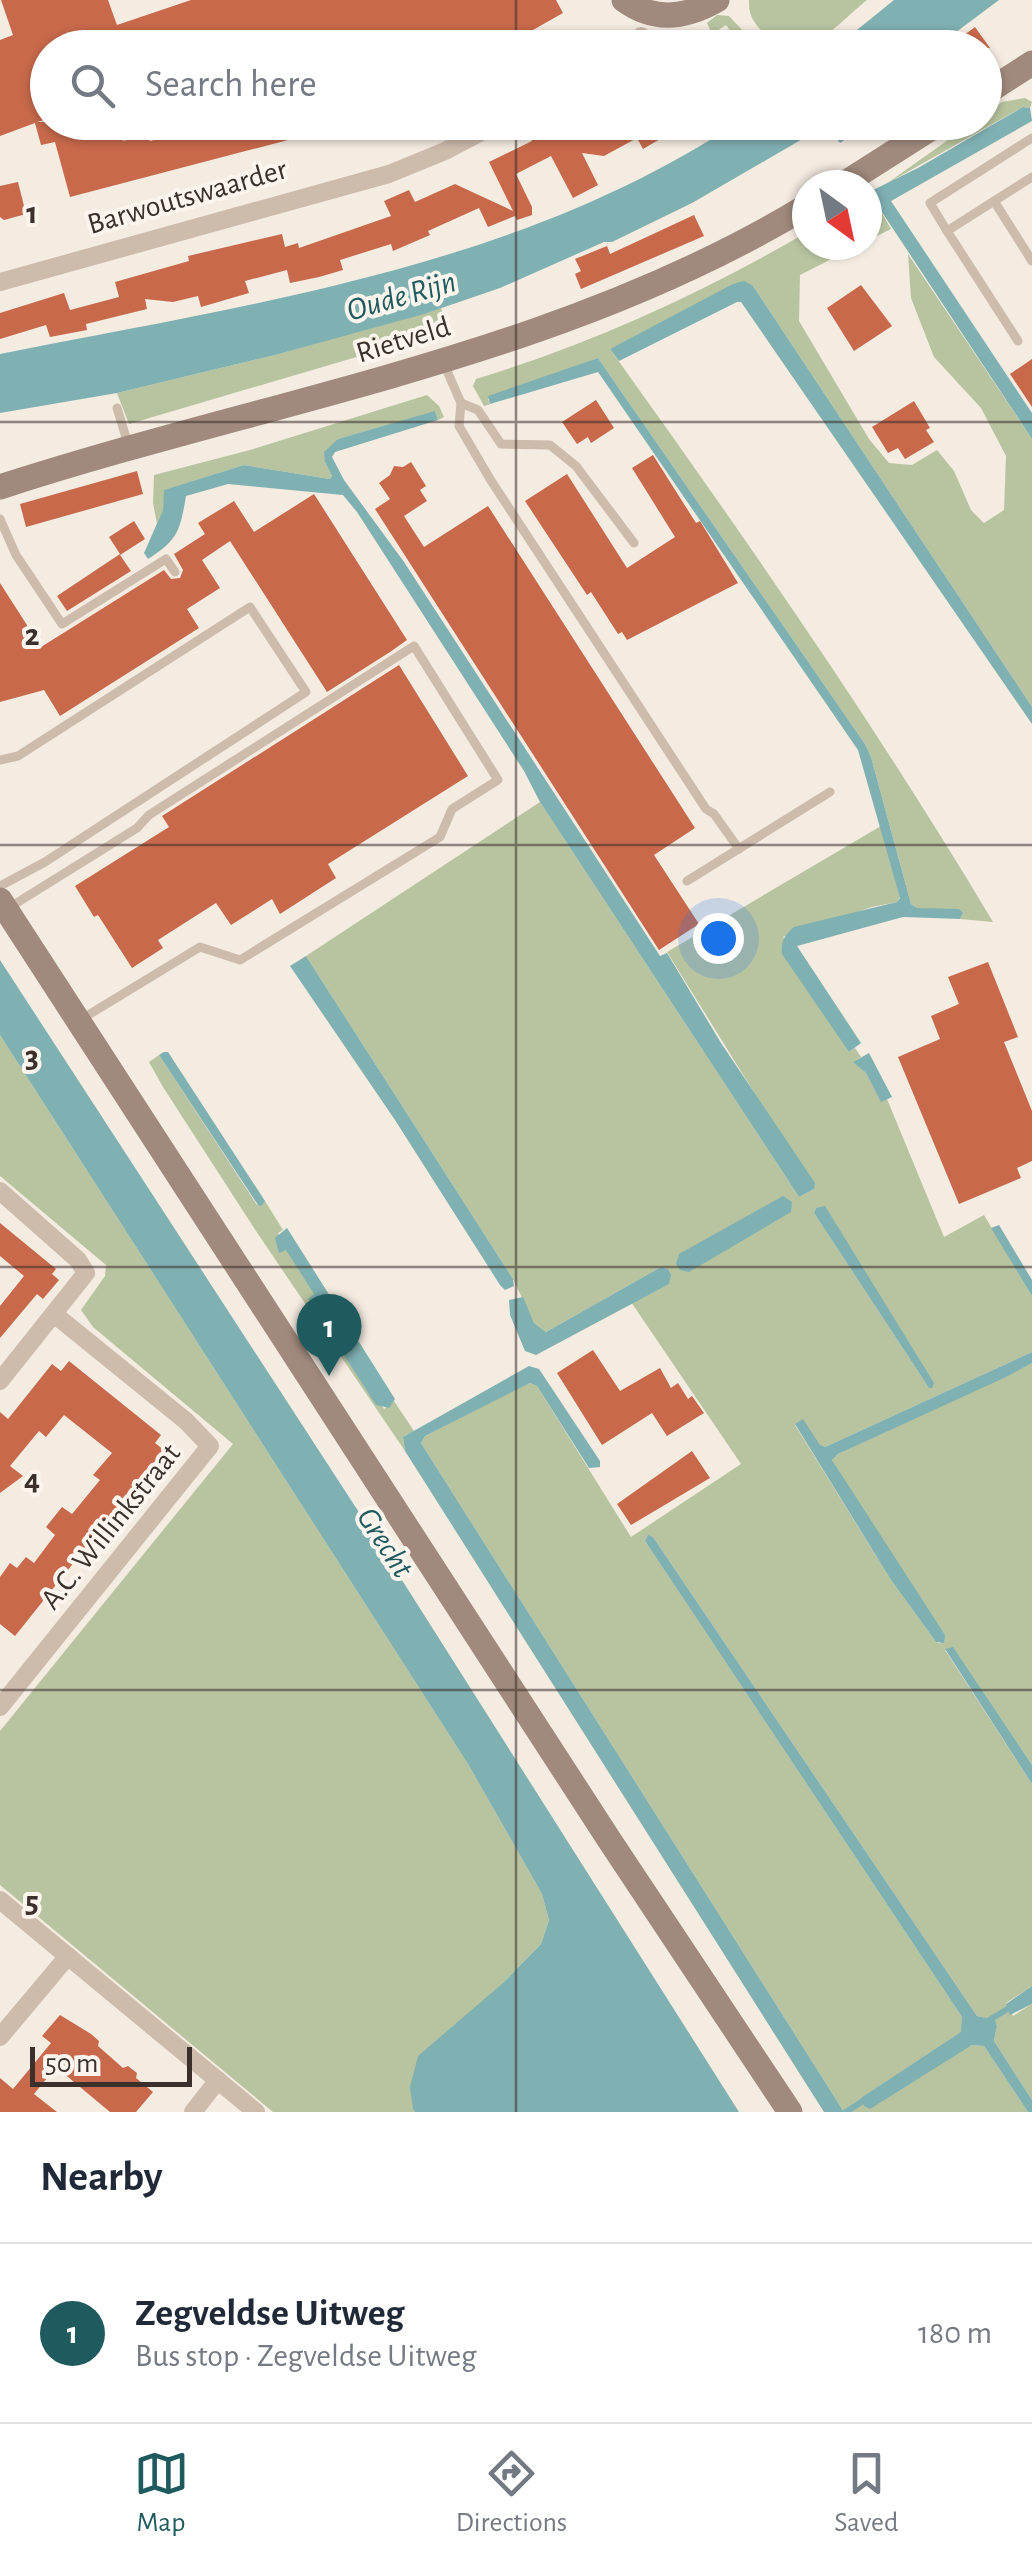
<!DOCTYPE html>
<html lang="en">
<head>
<meta charset="utf-8">
<style>
  body { margin:0; font-family:"Alegreya Sans",sans-serif; background:#f6f6f7; color:#1f2937 }
  .compass { position:absolute; left:792px; top:170px; width:90px; height:90px; border-radius:50%; background:#fff; box-shadow:0 2px 8px #0004; rotate:147deg }
  .scale { position:absolute; left:30px; bottom:25px; width:162px; box-sizing:border-box; padding-left:10px; border:5px solid #3b302b; border-top:0; font-size:28px; line-height:35px; white-space:nowrap; color:#3b302b; -webkit-text-stroke:8px #fbf5ee; paint-order:stroke }
  .you { position:absolute; left:718px; top:938px; width:35px; height:35px; margin:-25px; border:8px solid #fff; border-radius:50%; background:#1a73e8; box-shadow:0 0 0 15px #1a73e833 }
  .badge { display:grid; place-items:center; width:65px; height:65px; border-radius:50%; background:#1f5a5e; color:#fff; font-size:32px; font-weight:700 }
  .pin { position:absolute; translate:-50% -82px; filter:drop-shadow(0 2px 5px #0008) }
  .pin::after { content:''; position:absolute; top:52px; width:35px; height:30px; background:inherit; clip-path:polygon(0 0,100% 0,50% 100%) }
  .list { margin:0; padding:0; list-style:none }
  h2 { display:flex; justify-content:space-between; align-items:center; height:130px; margin:0; padding:0 40px; font-size:42px }
  h2 small { font-size:32px; font-weight:400; color:#747a83 }
  .list li { display:grid; grid-template-columns:65px 1fr auto; gap:30px; align-items:center; box-sizing:border-box; height:180px; padding:0 40px; border-top:2px solid #e0e1e3 }
  .list b { display:block; font-size:38px; white-space:nowrap }
  .list p { margin:0; font-size:32px; white-space:nowrap; color:#747a83 }
  .list em { font-size:32px; font-style:normal; color:#747a83 }
  .icon { flex:none; width:55px; height:55px; fill:none; stroke:currentColor; stroke-width:2; stroke-linecap:round; stroke-linejoin:round }
  .map { position:relative; flex:none; width:1032px; height:2112px; overflow:hidden }
  .search { position:absolute; background:#fff; box-shadow:0 2px 8px #0004; left:30px; right:30px; top:30px; height:110px; display:flex; align-items:center; gap:25px; box-sizing:border-box; padding:0 35px; border-radius:55px; color:#747a83; font-size:38px }
  .sheet { height:310px; background:#fff }
  nav { display:flex; justify-content:space-around; align-items:center; box-sizing:border-box; height:140px; border-top:2px solid #e0e1e3; background:#fff; font-size:28px; color:#747a83 }
  nav a { display:grid; justify-items:center; gap:5px }
  nav .on { color:#1f5a5e }
  .map>svg:first-child { display:block }
</style>
</head>
<body>
<div class="map">
<svg width="1032" height="2112" viewBox="0 0 1032 2112">
  <rect width="100%" height="100%" fill="#f4ebe1"/>
  <g fill="#b8c4a0" fill-rule="evenodd">
    <path d="M749 0H867C833 27 809 65 766 34 754 25 748 14 749 0Z"/>
    <polygon points="717,15 729,16 758,47 742,47 726,25 712,34 707,23"/>
    <polygon points="1025,98 1032,102 1030,108 1023,107 886,184 972,123 984,122 985,114 1002,102"/>
    <polygon points="871,195 869,198 874,199 891,229 867,241 867,197"/>
    <path d="M807 232V245H859L800 275 799 321 869 439 889 463 912 465 937 450 954 471 971 510 984 523 1004 510 1006 456 981 408 934 357 911 298 908 254 1032 439V707L753 286 610 349C744 536 875 724 993 922L960 919 963 913 917 908 911 904 871 757 865 744 598 358 488 399 490 404 484 406 473 386 476 379C591 344 703 293 807 232Z"/>
    <polygon points="441,308 448,330 129,424 117,393 275,355"/>
    <polygon points="427,395 439,406 444,417 438,420 435,412 338,439 325,462 332,476 330,479 244,465 165,490 163,510 157,524 153,503 154,475 250,450"/>
    <path d="M540 802 799 1197 814 1189 667 952 881 826 900 897 897 902 872 907 783 937 849 1052 855 1048 861 1057 854 1062 866 1073 881 1101 887 1099 944 1237 984 1215 1032 1296V1352L825 1447 820 1446 803 1420 795 1425 891 1580 936 1642 941 1644 832 1460 838 1454 1032 1363V1765L953 1648 945 1650 1032 1784V1986L1006 2003 1013 2016 1032 2004V2100L994 2041 997 2026 995 2021 977 2016 653 1537 648 1536 645 1541 962 2017V2032L862 2098 972 2045 984 2046 1028 2112H844L421 1443 425 1436 516 1389 530 1383 537 1386 631 1537 741 1464 631 1302 669 1284 668 1269 661 1267 546 1332 534 1323 513 1279 306 956ZM816 1208 929 1388 814 1213Z"/>
    <polygon points="0,1035 468,1764 542,1894 549,1920 541,1944 503,1983 413,2109 415,2112 273,2112 0,1885 0,1731 233,1444 93,1327 81,1310 105,1276 106,1265 0,1176"/>
    <polygon points="159,1055 257,1205 265,1201 283,1230 278,1233 315,1295 309,1298 384,1409 394,1401 414,1431 403,1437 405,1451 258,1234 163,1087 149,1062"/>
  </g>
  <g fill="#7fb0b2">
    <polygon points="894,0 999,0 936,47 836,47"/>
    <polygon points="1023,107 1030,108 1032,121 891,201 1032,413 1032,439 874,200 870,202 869,198 873,190 918,168"/>
    <path d="M738 122 834 123 846 139 840 143 829 128 823 127 692 203 612 242H604L500 288 424 314 275 355 117 393 0 413V354C251 304 520 267 738 122Z"/>
    <polygon points="744,281 753,286 1032,707 1032,724 741,302 737,302 619,361 610,349 733,284"/>
    <path d="M598 358 865 744 871 757 911 904 917 908 959 909 963 913 960 919 903 917 797 946 861 1043 849 1052 782 954C781 941 784 936 794 927L897 902 900 898 858 750 598 372 490 404 488 396Z"/>
    <path d="M435 411 438 420 335 452 332 457 344 480 404 562 660 956 667 953 721 1043 815 1183 814 1189 799 1197 540 802 524 771 357 512 343 495 228 484 186 496C180 531 178 540 148 559L144 553 163 510 164 490 244 465 330 479 332 476 325 462 324 452 338 439Z"/>
    <polygon points="306,956 513,1279 514,1286 505,1290 500,1285 395,1120 290,966"/>
    <polygon points="0,960 362,1517 739,2112 415,2112 413,2109 410,2087 418,2056 503,1983 541,1944 549,1920 542,1894 468,1764 0,1035"/>
    <polygon points="164,1052 168,1052 265,1201 261,1206 258,1205 159,1055"/>
    <polygon points="869,1053 892,1097 881,1102 866,1073 853,1062"/>
    <polygon points="783,1196 792,1202 791,1212 689,1272 680,1270 676,1264 679,1254"/>
    <polygon points="825,1206 934,1383 932,1388 929,1388 814,1213 816,1208"/>
    <polygon points="999,1225 1032,1280 1032,1296 991,1228"/>
    <polygon points="287,1228 395,1399 389,1408 376,1405 308,1299 314,1294 286,1250 279,1253 275,1238"/>
    <polygon points="661,1267 668,1269 671,1275 669,1284 536,1355 525,1351 510,1315 509,1300 523,1297 534,1323 546,1332"/>
    <polygon points="1032,1352 1032,1363 1006,1377 838,1454 832,1460 945,1635 944,1643 936,1642 891,1580 795,1424 803,1419 820,1445 825,1447"/>
    <polygon points="529,1366 539,1369 600,1461 600,1467 589,1468 537,1386 530,1383 425,1436 421,1443 844,2112 824,2112 405,1451 403,1437"/>
    <polygon points="648,1535 653,1537 977,2016 995,2020 997,2026 994,2041 1032,2100 1032,2112 1028,2112 984,2046 972,2045 870,2109 864,2106 861,2098 961,2032 962,2017 645,1541"/>
    <polygon points="953,1647 1032,1765 1032,1784 945,1649"/>
    <polygon points="1032,1986 1032,2004 1010,2015 1006,2004"/>
  </g>
  <g fill="none" stroke-linecap="round" stroke-linejoin="round">
    <g stroke="#7fb0b2" stroke-width="6">
      <polyline points="986,2022 1014,2005"/>
      <polyline points="846,2112 866,2099"/>
    </g>
  </g>
  <g fill="#c8694b">
    <polygon points="1,0 108,0 117,25 191,0 556,0 563,13 501,48 350,48 343,40 324,48 296,48 293,37 263,48 48,48 48,119 37,122 119,122 123,141 148,135 150,141 191,130 189,122 208,122 210,131 244,122 283,122 288,140 70,197 55,142 41,145 35,123 0,136 0,40 13,35"/>
    <polygon points="975,27 990,48 947,48"/>
    <polygon points="547,122 689,122 643,149 637,138 604,156 582,153 598,185 573,198 551,156 516,174 532,207 532,215 517,220 515,216 488,227 479,208 428,231 430,235 393,251 391,244 340,260 343,270 319,277 290,283 287,270 245,281 249,293 201,307 198,296 173,302 145,299 147,309 86,324 87,330 50,337 46,325 0,339 0,313 64,293 70,310 119,297 115,282 189,261 188,256 282,234 285,247 298,243 299,248 391,216 384,201 409,190 415,202 455,184 513,211 489,162 532,141 528,132"/>
    <polygon points="18,182 26,214 4,220 0,217 0,186"/>
    <polygon points="694,215 704,236 581,289 575,274 581,271 575,259 607,246 610,254"/>
    <polygon points="861,285 892,326 854,351 827,308"/>
    <polygon points="1032,359 1032,407 1010,374"/>
    <polygon points="596,400 614,428 591,443 588,437 577,444 562,422"/>
    <polygon points="914,401 930,428 926,430 934,442 905,459 898,448 888,453 872,427"/>
    <polygon points="653,455 696,523 700,521 738,583 627,640 622,632 618,634 591,592 587,595 525,501 567,474 627,568 675,537 632,468"/>
    <polygon points="411,462 426,486 420,490 427,501 404,516 424,547 488,506 695,828 654,855 699,924 659,950 375,509 390,499 379,483 390,475 394,466 403,467"/>
    <polygon points="137,471 143,494 26,527 20,504"/>
    <polygon points="314,494 407,640 390,652 327,692 230,541 202,560 220,588 187,609 199,628 60,716 44,690 0,702 0,583 41,647 164,570 171,579 180,578 183,570 174,554 205,534 198,523 234,501 254,532"/>
    <polygon points="134,521 145,539 120,555 131,571 67,611 57,596 120,554 109,537"/>
    <polygon points="399,665 468,776 328,864 336,878 280,914 272,899 231,925 216,903 158,940 163,948 132,968 98,915 94,917 75,886 169,827 162,816"/>
    <polygon points="988,962 1018,1037 1004,1042 1032,1111 1032,1161 1017,1168 1021,1178 959,1204 898,1057 940,1039 931,1016 959,1004 948,977"/>
    <polygon points="0,1223 56,1269 52,1274 59,1280 43,1299 37,1294 0,1338 0,1306 24,1276 0,1256"/>
    <polygon points="593,1350 620,1391 660,1368 671,1388 678,1383 688,1399 692,1396 704,1413 667,1436 652,1413 602,1445 557,1373"/>
    <polygon points="69,1361 161,1435 155,1443 164,1450 15,1636 0,1624 0,1577 10,1563 17,1568 26,1557 34,1563 55,1535 46,1527 62,1507 72,1514 100,1480 93,1475 112,1453 64,1415 46,1437 39,1431 10,1466 23,1476 0,1493 0,1412 8,1419 52,1364 61,1371"/>
    <polygon points="692,1451 710,1478 631,1525 617,1504"/>
    <polygon points="60,2015 91,2034 99,2041 98,2046 123,2068 128,2066 137,2073 136,2078 153,2092 136,2112 110,2112 56,2067 34,2094 57,2112 0,2112 0,2078 13,2089 51,2043 42,2036"/>
  </g>
  <g fill="none" stroke-linecap="round" stroke-linejoin="round">
    <g stroke="#cdbbac" stroke-width="9">
      <polyline points="994,201 1032,261"/>
      <polyline points="947,231 930,203 1032,138"/>
      <polyline points="1018,341 947,231 1032,177"/>
      <polyline points="444,364 461,403 459,426 490,479 706,809 714,814 739,849"/>
      <polyline points="461,403 478,410 501,444 550,445 576,466 634,543"/>
      <polyline points="117,408 128,444"/>
      <polyline points="0,519 16,555 62,624 166,559 175,572"/>
      <polyline points="0,760 18,756 250,607 306,692 45,862 0,886"/>
      <polyline points="687,881 830,792"/>
      <polyline points="7,909 137,828 149,815 414,646 498,780 452,809 440,837 240,960 200,947 80,1020"/>
    </g>
    <g stroke="#cdbbac" stroke-width="18">
      <polyline points="631,48 641,36"/>
      <polyline points="0,282 389,174 445,151 500,122"/>
      <polyline points="0,1191 78,1260 86,1273 0,1381"/>
      <polyline points="0,1707 210,1446 186,1421 54,1314"/>
      <polyline points="0,1900 256,2112"/>
      <polyline points="0,2037 68,1956"/>
      <polyline points="193,2112 218,2080"/>
    </g>
    <g stroke="#a18a7d" stroke-width="25">
      <path d="M624 0C654 22 686 18 717 0"/>
      <polyline points="984,94 1032,63"/>
      <polyline points="842,185 941,122"/>
      <path d="M0 487C271 399 560 356 807 206"/>
      <polyline points="0,900 610,1841 790,2112"/>
    </g>
  </g>
  <path fill="none" stroke="#3b302b" stroke-width="2.5" stroke-opacity="0.55" d="M516 0V48M516 122V2112M0 422H1032M0 845H1032M0 1267H1032M0 1690H1032"/>
  <g text-anchor="middle" stroke-width="8" stroke-linejoin="round" paint-order="stroke">
    <g font-size="30" fill="#3b302b" stroke="#fbf5ee">
      <text transform="translate(187 196) rotate(-16)" y="10">Barwoutswaarder</text>
      <text transform="translate(403 339) rotate(-17)" y="10">Rietveld</text>
      <text transform="translate(110 1526) rotate(-51)" y="10">A.C. Willinkstraat</text>
    </g>
    <g font-size="32" font-style="italic" fill="#1f5a5e" stroke="#fbf5ee">
      <text transform="translate(401 295) rotate(-16)" y="11">Oude Rijn</text>
      <text transform="translate(386 1542) rotate(57)" y="11">Grecht</text>
    </g>
  </g>
  <g font-size="32" text-anchor="middle" font-weight="bold" fill="#3b302b" stroke="#fbf5ee" stroke-width="8" stroke-linejoin="round" paint-order="stroke">
    <text x="32" y="223">1</text>
    <text x="32" y="645">2</text>
    <text x="32" y="1067">3</text>
    <text x="32" y="1490">4</text>
    <text x="32" y="1912">5</text>
  </g>
</svg>
<svg class="compass" viewBox="-18 -18 36 36"><path d="M0-13l5 13h-10z" fill="#e53935"/><path d="M0 13l5-13h-10z" fill="#747a83"/></svg>
<div class="scale">50 m</div>
<div class="you"></div>
<div class="pin badge" style="left:329px;top:1376px">1</div>
<div class="search"><svg class="icon" aria-label="search" viewBox="0 0 24 24"><circle cx="10" cy="10" r="6"/><path d="M15 15l6 6"/></svg>Search here</div>
</div>
<section class="sheet">
<h2>Nearby<small></small></h2>
<ul class="list">
<li><span class="badge">1</span><div><b>Zegveldse Uitweg</b><p>Bus stop · Zegveldse Uitweg</p></div><em>180 m</em></li>
</ul>
</section>
<nav>
<a class="on"><svg class="icon" aria-label="map" viewBox="0 0 24 24"><path d="M3 6l6-2 6 2 6-2v14l-6 2-6-2-6 2zM9 4v14M15 6v14"/></svg>Map</a>
<a><svg class="icon" aria-label="directions" viewBox="0 0 24 24"><path d="M12 3l9 9-9 9-9-9zM9 14v-3h6M13 9l2 2-2 2"/></svg>Directions</a>
<a><svg class="icon" aria-label="saved" viewBox="0 0 24 24"><path d="M7 4h10v16l-5-4-5 4z"/></svg>Saved</a>
</nav>
</body>
</html>
